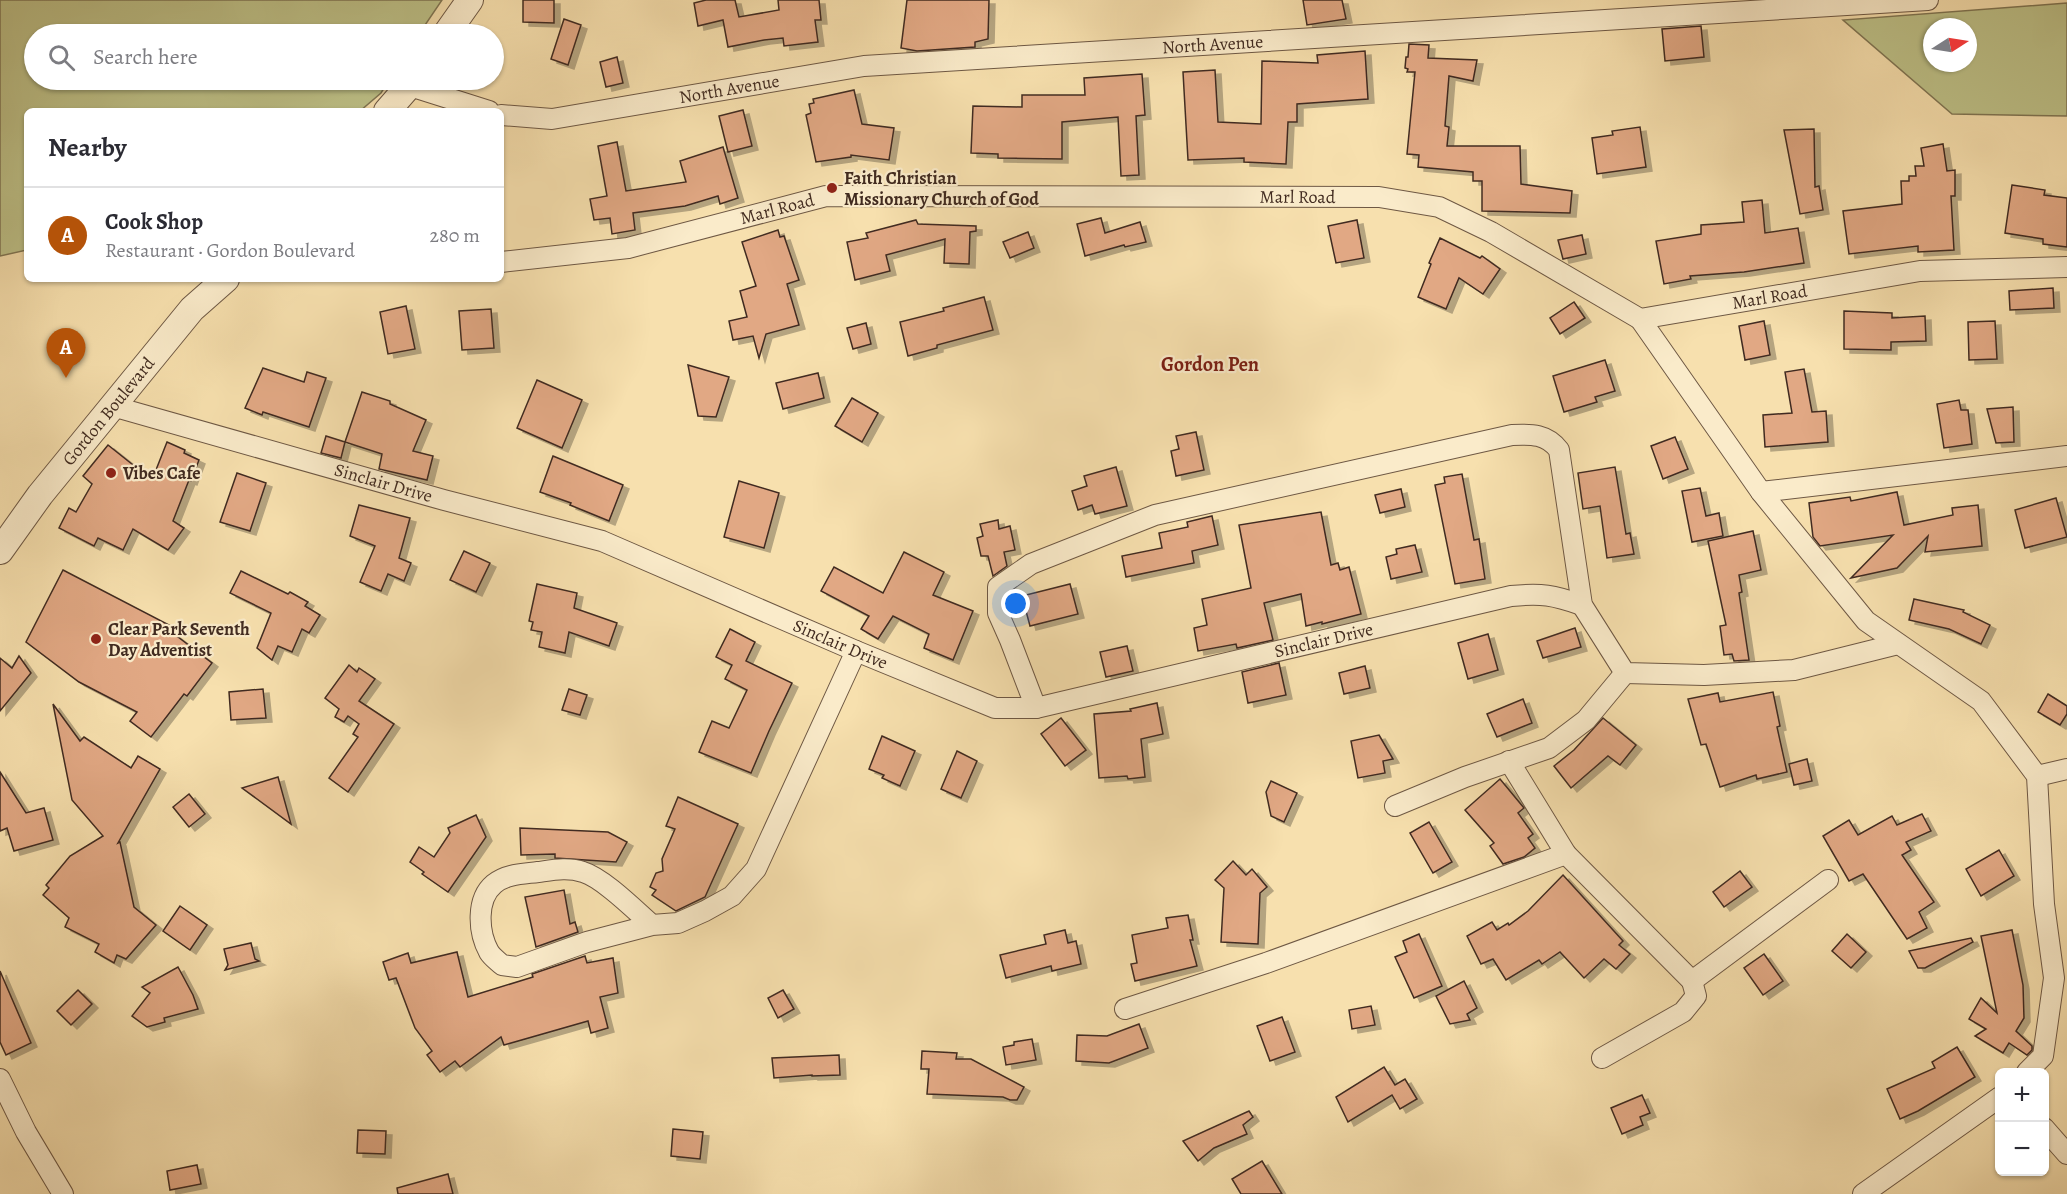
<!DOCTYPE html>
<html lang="en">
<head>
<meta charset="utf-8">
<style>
  body { margin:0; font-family:Alegreya,serif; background:#f2f2f3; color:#2b2b33 }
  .controls { position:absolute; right:18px; bottom:18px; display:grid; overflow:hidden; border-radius:9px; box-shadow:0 2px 4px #0004 }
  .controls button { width:54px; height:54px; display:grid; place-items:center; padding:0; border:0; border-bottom:2px solid #e1e1e2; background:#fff; color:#2b2b33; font:30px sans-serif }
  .compass { position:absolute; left:1923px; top:18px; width:54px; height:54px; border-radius:50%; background:#fff; box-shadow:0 2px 4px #0004; rotate:78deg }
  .you { position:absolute; left:1016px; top:604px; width:21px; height:21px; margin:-15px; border:4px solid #fff; border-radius:50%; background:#1a73e8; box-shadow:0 0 0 9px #1a73e833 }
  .badge { display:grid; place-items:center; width:39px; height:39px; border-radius:50%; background:#b45309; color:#fff; font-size:20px; font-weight:700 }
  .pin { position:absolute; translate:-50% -50px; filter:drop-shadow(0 2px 3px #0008) }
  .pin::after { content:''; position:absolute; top:32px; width:21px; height:18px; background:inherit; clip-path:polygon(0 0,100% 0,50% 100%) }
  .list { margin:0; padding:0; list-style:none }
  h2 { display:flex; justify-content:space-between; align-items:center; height:78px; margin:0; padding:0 24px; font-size:26px }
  h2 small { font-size:20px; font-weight:400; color:#7c7c81 }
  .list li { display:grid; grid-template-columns:39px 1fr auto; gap:18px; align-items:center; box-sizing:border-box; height:96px; padding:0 24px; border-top:2px solid #e1e1e2 }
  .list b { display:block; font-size:22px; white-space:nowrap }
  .list p { margin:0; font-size:20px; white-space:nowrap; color:#7c7c81 }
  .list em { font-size:20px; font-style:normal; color:#7c7c81 }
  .icon { flex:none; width:33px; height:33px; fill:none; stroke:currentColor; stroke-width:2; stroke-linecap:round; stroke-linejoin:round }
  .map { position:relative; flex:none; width:2067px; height:1194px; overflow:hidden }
  .search { position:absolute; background:#fff; box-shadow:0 2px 4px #0004; left:24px; top:24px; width:480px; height:66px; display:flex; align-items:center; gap:15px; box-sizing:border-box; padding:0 21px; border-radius:33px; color:#7c7c81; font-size:22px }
  .panel { position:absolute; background:#fff; box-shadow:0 2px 4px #0004; left:24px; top:108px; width:480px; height:174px; border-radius:9px }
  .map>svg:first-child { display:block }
</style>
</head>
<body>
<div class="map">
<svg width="2067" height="1194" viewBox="0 0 2067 1194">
  <defs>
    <filter id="shadow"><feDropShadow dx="6" dy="4" stdDeviation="0" flood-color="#0004"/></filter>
  </defs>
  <rect width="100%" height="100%" fill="#f7e0ae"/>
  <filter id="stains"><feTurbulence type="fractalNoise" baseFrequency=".00333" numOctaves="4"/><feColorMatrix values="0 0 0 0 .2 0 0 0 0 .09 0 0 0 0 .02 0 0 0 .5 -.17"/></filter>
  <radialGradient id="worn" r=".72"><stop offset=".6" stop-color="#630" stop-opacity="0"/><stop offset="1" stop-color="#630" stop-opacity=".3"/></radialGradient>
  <g fill="#bec289" stroke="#807654" stroke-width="1.5" fill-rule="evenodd">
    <polygon points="0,0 442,0 419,34 34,34 34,80 389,80 381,93 360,111 27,111 27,250 0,256"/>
    <path d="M2067 3V116L1952 114 1843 20ZM1932 27H1968V63H1932Z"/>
  </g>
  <g fill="#e1a884" stroke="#412b20" stroke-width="1.5" filter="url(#shadow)">
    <polygon points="523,0 554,0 554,23 523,22"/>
    <polygon points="706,0 735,0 739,17 779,10 778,0 819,0 821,20 815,20 818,42 784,46 783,38 764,40 728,47 723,20 698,26 694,3"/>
    <polygon points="907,0 989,0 988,39 975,42 975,47 917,51 901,48"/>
    <polygon points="1303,0 1342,0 1346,19 1307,25"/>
    <polygon points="564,19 581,25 568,65 551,59"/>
    <polygon points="1701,26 1704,57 1665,61 1662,29"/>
    <polygon points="1409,44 1429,45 1428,58 1477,60 1473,81 1449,76 1445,126 1449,127 1447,146 1520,146 1521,184 1572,191 1570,213 1482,211 1482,181 1473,181 1473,172 1418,167 1419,155 1407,154 1415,72 1407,72 1408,69 1405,68 1406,57 1408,57"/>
    <polygon points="1365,51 1368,99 1297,104 1297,122 1288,122 1286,164 1244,162 1244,158 1188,160 1183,72 1215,70 1218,122 1261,124 1262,61 1318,63 1317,55"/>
    <polygon points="617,57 623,83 606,87 600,62"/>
    <polygon points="1142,74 1145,115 1136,116 1139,175 1121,176 1118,117 1062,122 1062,159 998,158 998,154 971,153 973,106 1022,107 1022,95 1085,95 1084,78"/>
    <polygon points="854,90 862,124 894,128 889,160 851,155 851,157 816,162 806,115 811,113 809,104 814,103 813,99"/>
    <polygon points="743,110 752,146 728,152 719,116"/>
    <polygon points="1640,127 1646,167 1597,174 1592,138 1613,135 1612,131"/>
    <polygon points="1814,129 1815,187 1819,186 1823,210 1800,214 1784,130"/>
    <polygon points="617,142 626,191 686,182 680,161 723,147 738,198 720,204 718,196 685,206 633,213 635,230 612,234 610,218 594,220 590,199 607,196 598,146"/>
    <polygon points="1943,144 1947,171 1955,170 1955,196 1951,196 1954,250 1918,252 1918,246 1849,254 1843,211 1902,204 1901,181 1909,181 1909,176 1916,176 1915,166 1924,166 1921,148"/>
    <polygon points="2012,185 2045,190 2044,195 2067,198 2067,247 2043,244 2043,239 2005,233"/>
    <polygon points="1762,200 1765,233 1798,228 1804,263 1744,272 1690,276 1691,279 1664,284 1656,241 1701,234 1701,225 1744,222 1742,202"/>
    <polygon points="1101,218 1105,233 1140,222 1146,242 1125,247 1124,245 1085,256 1077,224"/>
    <polygon points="916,220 918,224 976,226 976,231 970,232 969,264 944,263 945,239 886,255 890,271 855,280 847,242 868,238 866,233"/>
    <polygon points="1357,220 1364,258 1336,263 1328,226"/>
    <polygon points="778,230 780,237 784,236 799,280 787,284 799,325 766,334 759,358 753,336 733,340 729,321 747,317 740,291 756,286 742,242"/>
    <polygon points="1028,232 1034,248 1010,258 1003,242"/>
    <polygon points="1582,235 1586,254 1563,259 1558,240"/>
    <polygon points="1440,238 1480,258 1482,256 1500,269 1483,294 1459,278 1446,309 1418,297 1431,264 1429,263"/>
    <polygon points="2053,288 2054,308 2010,310 2009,291"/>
    <polygon points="984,297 993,330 937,345 937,348 908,356 900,322 944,311 943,308"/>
    <polygon points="1574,302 1585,318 1560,334 1550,318"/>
    <polygon points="406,306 415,349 388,354 380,312"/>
    <polygon points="491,309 494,348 462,350 459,311"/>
    <polygon points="1844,311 1892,313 1892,318 1925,316 1926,341 1891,342 1891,350 1844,349"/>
    <polygon points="1764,321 1770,355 1745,360 1739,326"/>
    <polygon points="1995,321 1997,359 1969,360 1968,322"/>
    <polygon points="866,323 871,344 853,349 847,328"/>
    <polygon points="1605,360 1615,391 1595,397 1597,402 1564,412 1553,376"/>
    <polygon points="688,365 729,377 716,417 698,416"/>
    <polygon points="263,368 304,382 307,372 326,378 309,427 263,412 262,415 245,408"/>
    <polygon points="1804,369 1812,412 1826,411 1828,442 1765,447 1763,415 1792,413 1785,372"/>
    <polygon points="818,373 824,398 783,409 776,383"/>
    <polygon points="537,380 582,400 562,448 517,428"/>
    <polygon points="362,392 390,401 390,404 426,420 413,451 433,456 427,480 379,469 382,454 345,442 341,458 321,453 326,436 345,442"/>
    <polygon points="852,398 878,413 862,442 835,426"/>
    <polygon points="1959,400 1961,410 1968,410 1972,444 1944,448 1937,404"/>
    <polygon points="2013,407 2014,442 1996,443 1987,409"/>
    <polygon points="1196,432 1204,470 1176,476 1171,451 1179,449 1176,436"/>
    <polygon points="1675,437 1688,469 1663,479 1651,446"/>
    <polygon points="167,442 185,450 184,453 199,460 191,481 189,480 173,521 184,528 168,550 133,529 123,550 98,538 94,546 59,528 69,508 76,512 92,484 83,476 108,445 152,480"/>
    <polygon points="553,456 623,485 609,521 570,505 571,503 540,492"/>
    <polygon points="1116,467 1127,506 1095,514 1092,505 1078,510 1072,491 1087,486 1084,476"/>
    <polygon points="1615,467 1626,534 1630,533 1634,554 1607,558 1600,506 1583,509 1578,473"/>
    <polygon points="237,473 266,483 250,531 220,522"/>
    <polygon points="1462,474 1474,540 1479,539 1485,579 1455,584 1435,485 1445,483 1444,477"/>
    <polygon points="739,481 779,493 764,548 724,537"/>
    <polygon points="1700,488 1706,516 1719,513 1723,536 1692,542 1682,491"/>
    <polygon points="1401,489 1405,507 1380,513 1375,495"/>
    <polygon points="1897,492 1904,525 1953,515 1952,508 1978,505 1982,546 1925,552 1928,536 1897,568 1851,578 1893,535 1820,546 1813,537 1809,503 1850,497 1851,501"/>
    <polygon points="2056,498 2067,537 2025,548 2015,510"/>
    <polygon points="359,505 410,518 399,558 411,563 404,581 388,574 381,591 360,582 375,546 350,536"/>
    <polygon points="1321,512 1331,565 1338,563 1340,570 1349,567 1361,614 1322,624 1322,622 1306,626 1301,594 1264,603 1273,640 1237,648 1236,644 1198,651 1194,628 1207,625 1202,599 1251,588 1239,525"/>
    <polygon points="1212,516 1218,545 1192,551 1194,563 1126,577 1122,556 1162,548 1159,533 1188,527 1187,522"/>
    <polygon points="998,520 999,529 1010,526 1015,550 1004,552 1007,566 993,576 988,556 981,556 977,538 983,536 980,524"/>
    <polygon points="1753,531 1761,570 1739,575 1742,592 1739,593 1749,660 1734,661 1732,654 1724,655 1720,626 1726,625 1708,541"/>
    <polygon points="1415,545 1422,572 1391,579 1386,557 1397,554 1396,549"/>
    <polygon points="464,551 490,563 476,592 450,580"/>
    <polygon points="904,552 944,572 933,595 973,611 953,660 924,648 929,634 893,616 878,639 861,629 869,616 821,591 834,567 883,593"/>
    <polygon points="63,570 171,626 169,630 212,663 187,696 184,694 151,737 130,721 137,712 79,682 26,642"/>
    <polygon points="241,571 288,594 290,592 308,602 305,606 320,615 309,633 302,629 292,652 278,646 272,660 257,648 271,613 230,593"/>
    <polygon points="537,584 577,593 574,608 617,623 609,646 569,632 565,653 539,647 542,632 531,630 533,622 529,621"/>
    <polygon points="1070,584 1078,614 1030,626 1022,596"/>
    <polygon points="1914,599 1964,610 1963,612 1990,625 1981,644 1949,629 1909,620"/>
    <polygon points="1575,628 1581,647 1543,658 1537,641"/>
    <polygon points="730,629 755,642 746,661 792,683 769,731 751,773 699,752 712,721 729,728 747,690 725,679 732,665 716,657"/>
    <polygon points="1488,634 1498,670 1468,679 1458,643"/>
    <polygon points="1127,646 1133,671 1106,677 1100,652"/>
    <polygon points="19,656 31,673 0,711 0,658 12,668"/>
    <polygon points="1279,663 1286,695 1248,703 1242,672"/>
    <polygon points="349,665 357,672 359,668 375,679 359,701 394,724 348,792 329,778 358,737 353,734 359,724 348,716 344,722 335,717 339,709 325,698"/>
    <polygon points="1365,666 1370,688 1344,694 1339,673"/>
    <polygon points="263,689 266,718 231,720 229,692"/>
    <polygon points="569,689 587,695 580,715 562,710"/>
    <polygon points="1773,692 1780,726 1777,727 1787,772 1757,779 1756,775 1720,787 1706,744 1701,745 1688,699 1718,693 1720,702"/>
    <polygon points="2048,694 2067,706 2067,714 2060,725 2038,712"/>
    <polygon points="1523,699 1532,723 1497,737 1487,714"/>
    <polygon points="1157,703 1163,734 1141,739 1145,777 1128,779 1127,776 1099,778 1094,714 1131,711 1130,709"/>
    <polygon points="53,704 80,741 84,737 131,768 138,756 160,769 118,843 120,842 134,907 156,925 126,959 117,955 114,963 95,952 99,944 65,927 69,918 43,895 49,888 46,885 70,856 103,836 72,800"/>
    <polygon points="1061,718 1086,750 1065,766 1041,734"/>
    <polygon points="1603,718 1636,745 1620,765 1608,756 1571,788 1554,766 1574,750"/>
    <polygon points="1379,735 1393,759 1383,761 1385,773 1358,778 1351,741"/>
    <polygon points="882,736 915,751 900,786 882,778 884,775 869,769"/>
    <polygon points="957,751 977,761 961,798 941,789"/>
    <polygon points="1807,759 1812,781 1794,785 1789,764"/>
    <polygon points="0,772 26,813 44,808 53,840 14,851 7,828 0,831"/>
    <polygon points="278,777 291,824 242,788"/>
    <polygon points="1500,779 1524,808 1518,813 1533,834 1528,838 1535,848 1524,857 1503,864 1490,846 1494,843 1465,810"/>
    <polygon points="1271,781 1297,793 1284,822 1271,816 1266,792"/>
    <polygon points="189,794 205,814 189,827 173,807"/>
    <polygon points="678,797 738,824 705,897 676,911 652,895 656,890 650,887 656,873 663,871 662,859 675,829 666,826"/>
    <polygon points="1922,814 1931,831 1906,842 1911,850 1902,855 1934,902 1919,912 1927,928 1907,939 1863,874 1849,881 1823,836 1849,820 1858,835 1892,816 1897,825"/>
    <polygon points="476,815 486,837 448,892 422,874 424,872 410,862 419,847 434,857 450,833 448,828"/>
    <polygon points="1429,822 1452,862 1433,873 1410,833"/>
    <polygon points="520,828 608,832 627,842 616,862 555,858 555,854 521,855"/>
    <polygon points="1999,850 2014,876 1981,896 1966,869"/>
    <polygon points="1233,861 1246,875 1252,869 1267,887 1260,893 1258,944 1221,942 1224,888 1215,880"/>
    <polygon points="1740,871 1752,887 1724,907 1713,892"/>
    <polygon points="1563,875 1623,941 1619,945 1630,954 1616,969 1604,959 1584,978 1560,952 1542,964 1539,960 1506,980 1493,959 1481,964 1467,936 1492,922 1497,930 1508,923 1509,925 1528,911"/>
    <polygon points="564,890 570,924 575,922 578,932 536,947 525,897"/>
    <polygon points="180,906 207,925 190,950 163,931"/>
    <polygon points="1188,915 1193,940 1190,940 1197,966 1135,981 1131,964 1137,963 1132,935 1168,928 1166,918"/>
    <polygon points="1065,930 1068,943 1076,941 1081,964 1052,971 1051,966 1006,978 1000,955 1046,944 1044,935"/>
    <polygon points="2012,930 2023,985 2024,1018 2016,1031 2032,1046 2032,1050 2027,1055 2009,1043 2003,1053 1975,1036 1986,1029 1969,1019 1981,998 1997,1013 1981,936"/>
    <polygon points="1419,934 1442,986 1414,998 1395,957 1407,952 1403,941"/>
    <polygon points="1847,934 1866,952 1851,968 1832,951"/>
    <polygon points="1971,938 1973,942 1925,968 1918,968 1909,951"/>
    <polygon points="251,943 255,959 259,961 225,970 228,965 224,949"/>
    <polygon points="457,952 468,997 533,977 532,974 585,956 587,963 613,958 618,993 600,997 608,1028 591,1033 588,1021 504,1045 501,1037 460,1067 455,1061 440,1072 427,1055 432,1051 415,1028 396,978 389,980 383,962 408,953 411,963"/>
    <polygon points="1764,954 1783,981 1763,995 1744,968"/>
    <polygon points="178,967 193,995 198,1009 164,1018 165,1022 147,1027 132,1016 150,993 142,987"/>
    <polygon points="0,971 31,1043 6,1055 0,1042"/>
    <polygon points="1464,981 1477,1008 1467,1014 1470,1020 1450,1024 1436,996"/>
    <polygon points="78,990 92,1004 71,1025 57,1011"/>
    <polygon points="783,990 794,1009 778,1018 768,998"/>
    <polygon points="1371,1006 1375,1025 1352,1029 1349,1010"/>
    <polygon points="1282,1017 1295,1052 1270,1061 1257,1026"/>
    <polygon points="1139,1024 1148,1048 1109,1063 1076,1061 1077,1035 1107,1036"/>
    <polygon points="1032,1039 1036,1060 1006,1065 1003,1047 1014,1045 1014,1042"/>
    <polygon points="1957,1047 1975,1077 1918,1111 1900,1119 1887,1089 1935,1068 1932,1062"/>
    <polygon points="922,1051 957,1053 956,1059 971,1059 1024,1087 1017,1100 1010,1100 1003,1097 927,1094 929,1069 921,1069"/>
    <polygon points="839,1055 840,1075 812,1076 812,1075 774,1078 772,1058"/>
    <polygon points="1384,1067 1395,1085 1405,1079 1417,1099 1400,1109 1392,1095 1348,1122 1336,1097"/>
    <polygon points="1642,1095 1650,1113 1640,1117 1643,1125 1622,1134 1611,1108"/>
    <polygon points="1249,1111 1253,1117 1243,1125 1247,1134 1214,1148 1198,1161 1183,1141"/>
    <polygon points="673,1129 703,1132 700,1159 671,1156"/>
    <polygon points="358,1130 386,1131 385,1154 357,1153"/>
    <polygon points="1262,1161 1282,1194 1241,1194 1232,1179"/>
    <polygon points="197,1165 201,1184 170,1190 167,1171"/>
    <polygon points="448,1174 453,1194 398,1194 397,1188"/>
  </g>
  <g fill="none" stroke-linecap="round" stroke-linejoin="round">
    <defs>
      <g id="minor">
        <polyline points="410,86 489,111"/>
        <path id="s1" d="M501 115 552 119 864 66 1928 0"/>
        <path id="s2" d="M501 262 628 248 826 196 1379 197 1439 207 1491 232 1640 319 1920 271 2067 267"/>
        <polyline points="1640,319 1761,492 1866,621 1981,701 2037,776 2044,904 2054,978 2043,1056 2027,1072"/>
        <path id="s3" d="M112 406 444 500 602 541 856 651 995 708H1036L1511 596C1542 593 1553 595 1582 605"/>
        <polyline points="1761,492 2067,456"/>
        <path d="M1036 708 1010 640 998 613V587L1031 564 1155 515 1512 435C1532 434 1547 434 1559 450L1582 605 1625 673 1704 675 1794 670 1898 644"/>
        <polyline points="1509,761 1566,854 1692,981 1828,880"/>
        <polyline points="2037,776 2067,769"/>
        <polyline points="1395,806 1465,777 1549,748 1586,720 1625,673"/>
        <path d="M652 925 587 942 517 967 502 965C498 961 492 957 489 952 478 932 476 899 494 884 506 874 523 874 538 872 553 870 568 867 583 872 603 878 635 910 652 925L678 923 705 911 732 896 756 869 856 651"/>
        <polyline points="1125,1009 1266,963 1566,854"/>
        <polyline points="1602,1058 1683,1012 1696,996 1692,981"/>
        <polyline points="0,1079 26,1132 63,1194"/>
        <polyline points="2044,1128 2067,1154"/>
        <polyline points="1863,1194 2000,1097"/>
      </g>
      <g id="tertiary">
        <polyline points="446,34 470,0"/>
        <polyline points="387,111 414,80"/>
        <path id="s4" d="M0 551 40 495 192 309 226 279"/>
      </g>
    </defs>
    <use href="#minor" stroke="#6e5844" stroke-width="22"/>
    <use href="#tertiary" stroke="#6e5844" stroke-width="28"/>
    <use href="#minor" stroke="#faebca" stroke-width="20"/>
    <use href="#tertiary" stroke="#faebca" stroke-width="26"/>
  </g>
  <g fill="#8f2418" stroke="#faebca" stroke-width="2">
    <circle cx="832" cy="188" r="6"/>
    <circle cx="111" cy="473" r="6"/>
    <circle cx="96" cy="639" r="6"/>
  </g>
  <g text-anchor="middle" stroke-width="4.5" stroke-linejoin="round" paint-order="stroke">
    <g font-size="18" fill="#412b20" stroke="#faebca">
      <text dy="6" stroke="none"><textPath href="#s1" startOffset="717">North Avenue</textPath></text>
      <text dy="6" stroke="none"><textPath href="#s1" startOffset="231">North Avenue</textPath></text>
      <text dy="6" stroke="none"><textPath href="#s2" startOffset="804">Marl Road</textPath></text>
      <text dy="6" stroke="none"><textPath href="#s2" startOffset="282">Marl Road</textPath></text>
      <text dy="6" stroke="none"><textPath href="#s2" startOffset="1308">Marl Road</textPath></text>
      <text dy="6" stroke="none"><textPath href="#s4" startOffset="177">Gordon Boulevard</textPath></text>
      <text dy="6" stroke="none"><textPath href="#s3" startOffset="282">Sinclair Drive</textPath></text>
      <text dy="6" stroke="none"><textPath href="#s3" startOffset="1272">Sinclair Drive</textPath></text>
      <text dy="6" stroke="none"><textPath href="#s3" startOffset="768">Sinclair Drive</textPath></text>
    </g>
    <g font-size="18" font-weight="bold" fill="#412b20" stroke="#faebca" text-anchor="start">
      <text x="844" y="184">Faith Christian<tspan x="844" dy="21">Missionary Church of God</tspan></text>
      <text x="123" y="479">Vibes Cafe</text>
      <text x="108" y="635">Clear Park Seventh<tspan x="108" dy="21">Day Adventist</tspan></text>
    </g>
    <g font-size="20" font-weight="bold" fill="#7a1f14" stroke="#faebca">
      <text x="1210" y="371">Gordon Pen</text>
    </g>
  </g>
  <rect width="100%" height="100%" filter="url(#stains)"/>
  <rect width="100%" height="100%" fill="url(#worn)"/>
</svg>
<div class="controls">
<button>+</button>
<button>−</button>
</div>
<svg class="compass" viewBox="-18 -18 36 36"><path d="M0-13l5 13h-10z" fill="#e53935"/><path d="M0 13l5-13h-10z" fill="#7c7c81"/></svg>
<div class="you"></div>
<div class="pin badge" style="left:66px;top:378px">A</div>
<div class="search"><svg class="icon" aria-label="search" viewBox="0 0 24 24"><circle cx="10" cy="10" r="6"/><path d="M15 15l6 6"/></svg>Search here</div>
<section class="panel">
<h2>Nearby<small></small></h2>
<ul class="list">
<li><span class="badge">A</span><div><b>Cook Shop</b><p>Restaurant · Gordon Boulevard</p></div><em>280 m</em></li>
</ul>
</section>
</div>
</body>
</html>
